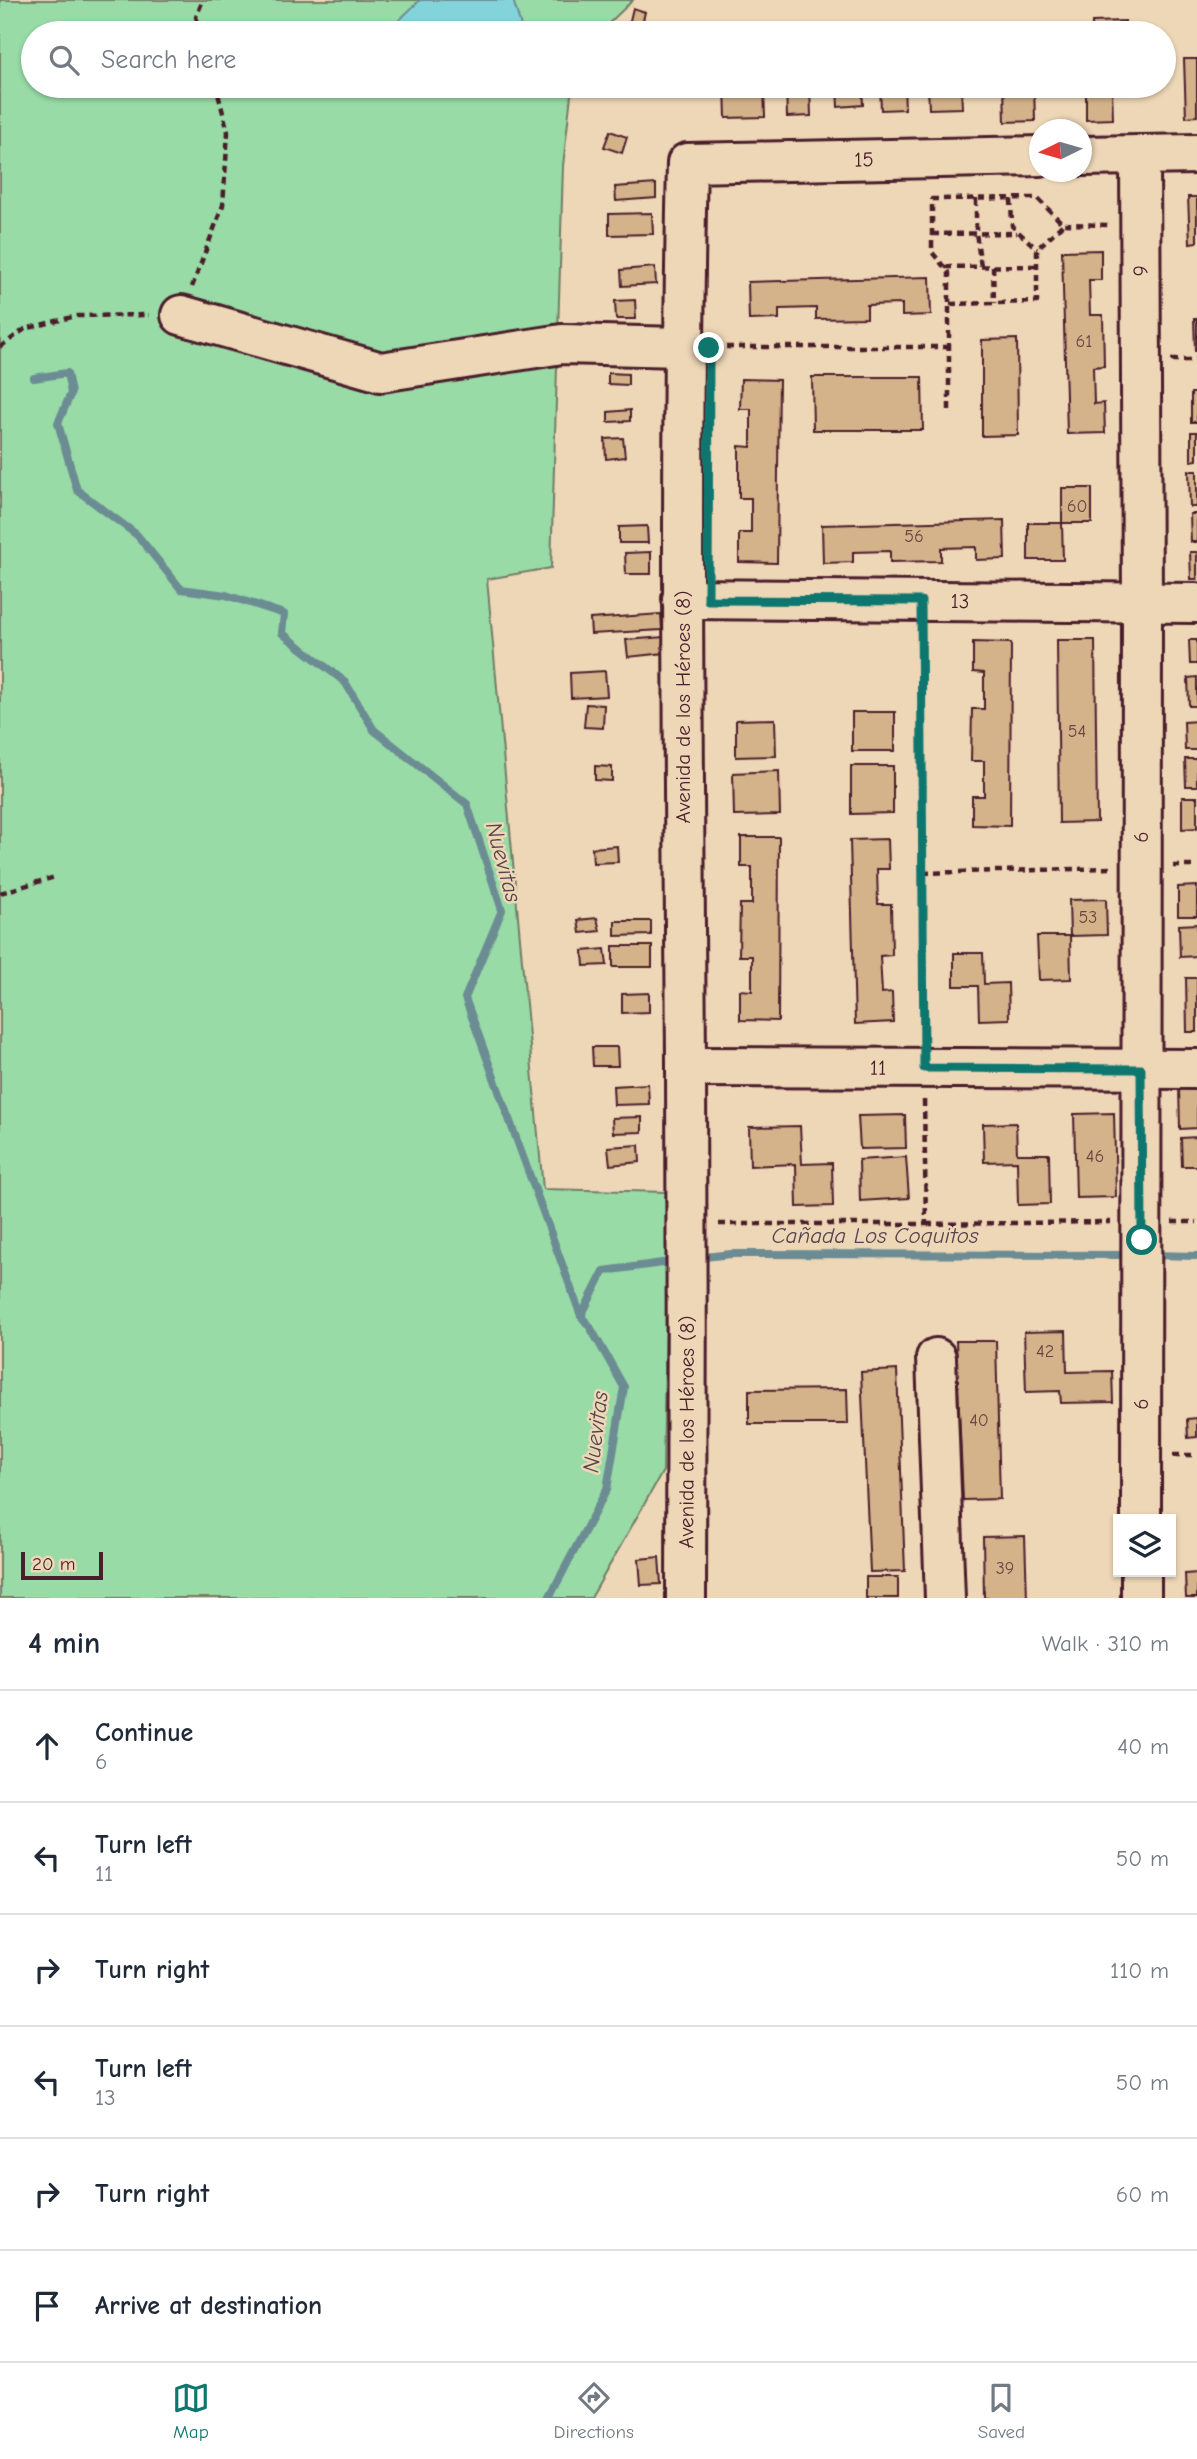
<!DOCTYPE html>
<html lang="en">
<head>
<meta charset="utf-8">
<style>
  body { margin:0; font-family:"Comic Neue",sans-serif; background:#f2f2f3; color:#1f2937 }
  .controls { position:absolute; right:21px; bottom:21px; display:grid; overflow:hidden; border-radius:0px; box-shadow:0 2px 5px #0004 }
  .controls button { width:63px; height:63px; display:grid; place-items:center; padding:0; border:0; border-bottom:2px solid #e0e1e3; background:#fff; color:#1f2937; font:35px sans-serif }
  .compass { position:absolute; left:1029px; top:119px; width:63px; height:63px; border-radius:50%; background:#fff; box-shadow:0 2px 5px #0004; rotate:265deg }
  .scale { position:absolute; left:21px; bottom:18px; width:82px; box-sizing:border-box; padding-left:7px; border:4px solid #4a1f2b; border-top:0; font-size:19px; line-height:24px; white-space:nowrap; color:#4a1f2b; -webkit-text-stroke:5px #eed7b7; paint-order:stroke }
  .stop { position:absolute; width:21px; height:21px; margin:-16px; border:5px solid #0f766e; border-radius:50%; background:#fff }
  .stop.end { background:#0f766e; border-color:#fff; box-shadow:0 2px 7px #0008 }
  .list { margin:0; padding:0; list-style:none }
  h2 { display:flex; justify-content:space-between; align-items:center; height:91px; margin:0; padding:0 28px; font-size:30px }
  h2 small { font-size:23px; font-weight:400; color:#747a83 }
  .list li { display:grid; grid-template-columns:46px 1fr auto; gap:21px; align-items:center; box-sizing:border-box; height:112px; padding:0 28px; border-top:2px solid #e0e1e3 }
  .list b { display:block; font-size:26px; white-space:nowrap }
  .list p { margin:0; font-size:23px; white-space:nowrap; color:#747a83 }
  .list em { font-size:23px; font-style:normal; color:#747a83 }
  .icon { flex:none; width:38px; height:38px; fill:none; stroke:currentColor; stroke-width:2; stroke-linecap:round; stroke-linejoin:round }
  .map { position:relative; flex:none; width:1197px; height:1598px; overflow:hidden }
  .search { position:absolute; background:#fff; box-shadow:0 2px 5px #0004; left:21px; right:21px; top:21px; height:77px; display:flex; align-items:center; gap:18px; box-sizing:border-box; padding:0 24px; border-radius:38px; color:#747a83; font-size:26px }
  .sheet { height:763px; background:#fff }
  nav { display:flex; justify-content:space-around; align-items:center; box-sizing:border-box; height:98px; border-top:2px solid #e0e1e3; background:#fff; font-size:19px; color:#747a83 }
  nav a { display:grid; justify-items:center; gap:4px }
  nav .on { color:#0f766e }
  .map>svg:first-child { display:block }
</style>
</head>
<body>
<div class="map">
<svg width="1197" height="1598" viewBox="0 0 1197 1598">
  <rect width="100%" height="100%" fill="#eed7b7"/>
  <filter id="ink" filterUnits="userSpaceOnUse"><feTurbulence type="fractalNoise" baseFrequency=".0143" numOctaves="2"/><feDisplacementMap in="SourceGraphic" scale="14" xChannelSelector="R" yChannelSelector="G"/><feConvolveMatrix kernelMatrix="1 2 1 2 8 2 1 2 1" color-interpolation-filters="sRGB"/></filter>
  <g filter="url(#ink)">
    <polygon fill="#98dba6" stroke="#717d68" stroke-width="2" points="0,0 633,0 599,33 33,33 33,86 572,86 563,166 551,568 487,579 543,1189 668,1192 663,1471 591,1598 0,1598"/>
    <polygon fill="#83d4da" stroke="#6c8c94" stroke-width="2" points="420,0 513,0 521,26 504,33 392,33 392,27"/>
    <g fill="none" stroke-linecap="round" stroke-linejoin="round">
      <g stroke="#6c8c94" stroke-width="8">
        <polyline points="34,378 67,373 71,393 58,423 77,490 137,535 181,589 226,595 284,614 282,633 345,682 374,730 467,804 502,910 465,998 581,1316 590,1327 624,1387 607,1489 549,1598"/>
        <polyline points="1151,1255 1197,1256"/>
        <polyline points="696,1258 731,1254 1131,1255"/>
        <polyline points="581,1316 604,1271 677,1261"/>
      </g>
    </g>
    <g fill="#d4b38b" stroke="#4a1f2b" stroke-width="2">
      <polygon points="633,8 645,12 640,33 627,33"/>
      <polygon points="1125,21 1125,33 1092,33 1092,22"/>
      <polygon points="1184,59 1197,59 1197,116 1186,117"/>
      <polygon points="725,86 764,86 765,117 726,118"/>
      <polygon points="786,86 810,86 811,116 787,117"/>
      <polygon points="837,86 862,86 863,105 838,107"/>
      <polygon points="880,86 904,86 905,109 881,110"/>
      <polygon points="928,86 961,86 962,108 929,109"/>
      <polygon points="1004,86 1034,86 1035,121 1005,122"/>
      <polygon points="1086,86 1112,86 1113,119 1086,120"/>
      <polygon points="610,131 627,137 622,153 604,147"/>
      <polygon points="656,184 656,198 616,201 615,187"/>
      <polygon points="1188,197 1197,197 1197,242 1190,243"/>
      <polygon points="652,213 653,234 609,235 609,214"/>
      <polygon points="1101,250 1101,280 1089,280 1090,315 1103,315 1104,366 1093,367 1094,404 1104,403 1105,433 1067,434 1062,251"/>
      <polygon points="655,267 656,284 622,286 621,270"/>
      <polygon points="930,277 931,315 902,316 902,304 867,305 867,318 816,319 816,308 779,309 779,319 749,320 748,282"/>
      <polygon points="635,300 636,319 616,319 615,301"/>
      <polygon points="1194,319 1197,319 1197,351 1195,351"/>
      <polygon points="1017,339 1018,435 982,436 982,340"/>
      <polygon points="608,373 628,374 628,385 608,384"/>
      <polygon points="812,377 922,377 923,430 813,430"/>
      <polygon points="741,379 779,380 777,563 739,562 739,533 751,533 751,498 739,498 739,446 751,447 751,409 740,409"/>
      <rect x="1191" y="393" width="6" height="29"/>
      <polygon points="630,410 630,421 608,422 608,412"/>
      <polygon points="1191,432 1197,432 1197,460 1191,461"/>
      <polygon points="623,438 625,457 606,459 605,439"/>
      <polygon points="1189,471 1197,471 1197,507 1190,507"/>
      <rect x="1062" y="488" width="30" height="35"/>
      <polygon points="1190,514 1197,514 1197,542 1191,542"/>
      <polygon points="1004,520 1005,559 976,560 976,547 941,548 941,561 890,562 890,551 853,552 853,562 823,563 822,525"/>
      <polygon points="1028,523 1062,523 1063,560 1028,560"/>
      <polygon points="647,526 648,543 619,543 619,527"/>
      <polygon points="651,552 651,574 626,574 625,553"/>
      <polygon points="1190,552 1197,552 1197,579 1191,579"/>
      <polygon points="661,614 662,630 591,634 590,619"/>
      <polygon points="664,637 665,653 628,657 626,640"/>
      <polygon points="1057,640 1095,640 1097,822 1059,823"/>
      <polygon points="1189,640 1197,640 1197,664 1190,664"/>
      <polygon points="973,642 1011,643 1010,826 972,825 972,796 984,796 984,761 971,761 972,709 984,709 984,673 973,672"/>
      <polygon points="605,671 607,696 571,698 570,673"/>
      <polygon points="1197,677 1197,706 1189,706 1188,678"/>
      <polygon points="586,704 604,705 603,728 584,727"/>
      <rect x="852" y="712" width="43" height="39"/>
      <polygon points="775,719 776,756 736,757 736,720"/>
      <polygon points="1197,721 1197,750 1185,750 1184,722"/>
      <polygon points="1185,759 1197,759 1197,786 1186,786"/>
      <polygon points="595,766 612,767 612,781 595,780"/>
      <polygon points="851,766 893,766 893,813 851,814"/>
      <polygon points="779,771 780,815 734,816 733,773"/>
      <polygon points="1182,797 1197,797 1197,828 1182,829"/>
      <polygon points="741,837 779,837 778,1021 740,1020 740,990 752,991 752,956 739,956 740,904 752,904 752,867 741,867"/>
      <polygon points="888,839 889,869 877,869 878,904 891,904 892,955 880,956 882,993 892,992 893,1022 855,1024 850,840"/>
      <polygon points="617,846 618,862 593,863 592,848"/>
      <polygon points="1197,886 1197,916 1178,916 1178,887"/>
      <polygon points="1106,899 1107,935 1070,936 1069,900"/>
      <polygon points="597,918 600,931 580,933 578,920"/>
      <polygon points="615,921 651,921 651,935 615,936"/>
      <polygon points="1197,924 1197,956 1180,957 1179,925"/>
      <polygon points="1037,936 1070,936 1071,979 1039,980"/>
      <rect x="613" y="946" width="39" height="21"/>
      <polygon points="605,949 607,965 584,966 583,951"/>
      <polygon points="954,953 983,953 984,984 1008,983 1009,1019 979,1020 978,986 954,986"/>
      <polygon points="1186,978 1197,978 1197,1032 1187,1032"/>
      <polygon points="649,993 649,1012 622,1013 622,994"/>
      <polygon points="592,1047 617,1047 618,1066 593,1066"/>
      <polygon points="648,1084 649,1104 614,1105 613,1086"/>
      <polygon points="1197,1086 1197,1128 1180,1129 1179,1087"/>
      <polygon points="1114,1113 1116,1197 1076,1198 1074,1114"/>
      <polygon points="905,1115 906,1148 860,1149 858,1116"/>
      <polygon points="642,1117 642,1132 613,1133 612,1118"/>
      <polygon points="1016,1123 1017,1154 1049,1154 1050,1204 1018,1205 1017,1161 984,1162 983,1124"/>
      <polygon points="800,1126 802,1164 832,1163 833,1206 797,1207 796,1164 750,1166 749,1127"/>
      <polygon points="1197,1137 1197,1166 1182,1166 1181,1138"/>
      <polygon points="639,1145 640,1162 610,1165 608,1147"/>
      <polygon points="906,1157 909,1198 860,1201 859,1160"/>
      <polygon points="1066,1331 1067,1372 1112,1371 1113,1402 1061,1403 1060,1391 1026,1392 1024,1332"/>
      <polygon points="956,1341 996,1341 1000,1499 963,1500"/>
      <polygon points="897,1370 905,1571 870,1572 861,1372"/>
      <polygon points="847,1389 848,1424 749,1424 749,1390"/>
      <polygon points="1197,1418 1197,1437 1188,1438 1187,1419"/>
      <polygon points="1025,1536 1027,1598 984,1598 983,1537"/>
      <polygon points="659,1557 661,1584 641,1585 639,1559"/>
      <polygon points="1197,1573 1197,1598 1186,1598 1185,1574"/>
      <rect x="866" y="1577" width="32" height="21"/>
    </g>
    <g fill="none" stroke-linecap="round" stroke-linejoin="round">
      <defs>
        <g id="minor">
          <path id="s1" d="M1140 155 1142 603 1141 1519"/>
          <polyline points="1082,156 1197,154"/>
          <polyline points="181,315 381,372 562,344 682,347"/>
          <path id="s2" d="M682 599 1197 603"/>
          <path id="s3" d="M686 1067 1197 1069"/>
          <polyline points="936,1358 945,1598"/>
          <path id="s4" d="M686 1598C687 1420 687 1242 686 1064 684 764 680 464 687 163L1040 156"/>
          <polyline points="1141,1598 1141,1572"/>
        </g>
      </defs>
      <use href="#minor" stroke="#4a1f2b" stroke-width="44"/>
      <g stroke="#4a1f2b" stroke-width="4.5" stroke-dasharray="7 5" stroke-linecap="butt">
        <polyline points="201,33 196,17 203,0"/>
        <polyline points="976,199 976,233 981,266"/>
        <polyline points="1011,199 1012,226 1037,249"/>
        <polyline points="932,234 1017,233"/>
        <polyline points="993,266 994,303"/>
        <polyline points="945,267 1037,266"/>
        <polyline points="192,287 223,205 228,132 216,86"/>
        <polyline points="950,304 1037,302 1037,249 1063,224"/>
        <polyline points="0,347 25,329 76,316 149,315"/>
        <polyline points="714,347 951,347"/>
        <polyline points="1171,360 1197,360"/>
        <polyline points="949,410 949,273 932,252 932,199 1037,198 1063,224 1109,225"/>
        <polyline points="921,632 924,1037"/>
        <polyline points="1173,866 1197,866"/>
        <polyline points="923,873 1112,868"/>
        <polyline points="0,893 55,877"/>
        <polyline points="1172,1222 1197,1222"/>
        <polyline points="719,1224 926,1224 924,1098"/>
        <polyline points="926,1224 1111,1222"/>
        <polyline points="1173,1455 1197,1455"/>
      </g>
      <use href="#minor" stroke="#eed7b7" stroke-width="38"/>
    </g>
  </g>
  <g fill="none" stroke-linecap="round" stroke-linejoin="round" filter="url(#ink)">
    <polyline stroke="#0f766e" stroke-width="9" points="709,348 708,600 921,601 924,1068 1141,1069 1142,1240"/>
  </g>
  <g text-anchor="middle" stroke-width="5" stroke-linejoin="round" paint-order="stroke">
    <g font-size="18" fill="#6c4443">
      <text x="1084" y="347">61</text>
      <text x="1077" y="512">60</text>
      <text x="914" y="542">56</text>
      <text x="1077" y="737">54</text>
      <text x="1088" y="923">53</text>
      <text x="1095" y="1162">46</text>
      <text x="1045" y="1357">42</text>
      <text x="979" y="1426">40</text>
      <text x="1005" y="1574">39</text>
    </g>
    <g font-size="21" fill="#4a1f2b" stroke="#eed7b7">
      <text dy="7" stroke="none"><textPath href="#s4" startOffset="1612">15</textPath></text>
      <text dy="7" stroke="none"><textPath href="#s1" startOffset="116">6</textPath></text>
      <text dy="7" stroke="none"><textPath href="#s2" startOffset="278">13</textPath></text>
      <text transform="translate(683 707) rotate(-90)" y="7">Avenida de los Héroes (8)</text>
      <text transform="translate(1141 837) rotate(-90)" y="7">6</text>
      <text dy="7" stroke="none"><textPath href="#s3" startOffset="192">11</textPath></text>
      <text transform="translate(1141 1404) rotate(-90)" y="7">6</text>
      <text dy="7" stroke="none"><textPath href="#s4" startOffset="166">Avenida de los Héroes (8)</textPath></text>
    </g>
    <g font-size="23" font-style="italic" fill="#55434e" stroke="#eed7b7">
      <text transform="translate(504 862) rotate(75)" y="8">Nuevitas</text>
      <text x="875" y="1243">Cañada Los Coquitos</text>
      <text transform="translate(595 1432) rotate(-83)" y="8">Nuevitas</text>
    </g>
  </g>
</svg>
<div class="controls">
<button><svg class="icon" aria-label="layers" viewBox="0 0 24 24"><path d="M12 4l9 5-9 5-9-5zM3 14l9 5 9-5"/></svg></button>
</div>
<svg class="compass" viewBox="-18 -18 36 36"><path d="M0-13l5 13h-10z" fill="#e53935"/><path d="M0 13l5-13h-10z" fill="#747a83"/></svg>
<div class="scale">20 m</div>
<div class="stop" style="left:1142px;top:1240px"></div>
<div class="stop end" style="left:709px;top:348px"></div>
<div class="search"><svg class="icon" aria-label="search" viewBox="0 0 24 24"><circle cx="10" cy="10" r="6"/><path d="M15 15l6 6"/></svg>Search here</div>
</div>
<section class="sheet">
<h2>4 min<small>Walk · 310 m</small></h2>
<ul class="list">
<li><svg class="icon" aria-label="ahead" viewBox="0 0 24 24"><path d="M12 20V5M6 11l6-6 6 6"/></svg><div><b>Continue</b><p>6</p></div><em>40 m</em></li>
<li><svg class="icon" aria-label="left" viewBox="0 0 24 24"><path d="M17 20v-9H6M10 6l-5 5 5 5"/></svg><div><b>Turn left</b><p>11</p></div><em>50 m</em></li>
<li><svg class="icon" aria-label="right" viewBox="0 0 24 24"><path d="M7 20v-9h11M14 6l5 5-5 5"/></svg><div><b>Turn right</b></div><em>110 m</em></li>
<li><svg class="icon" aria-label="left" viewBox="0 0 24 24"><path d="M17 20v-9H6M10 6l-5 5 5 5"/></svg><div><b>Turn left</b><p>13</p></div><em>50 m</em></li>
<li><svg class="icon" aria-label="right" viewBox="0 0 24 24"><path d="M7 20v-9h11M14 6l5 5-5 5"/></svg><div><b>Turn right</b></div><em>60 m</em></li>
<li><svg class="icon" aria-label="arrive" viewBox="0 0 24 24"><path d="M6 21V4h12l-3 4 3 4H6"/></svg><div><b>Arrive at destination</b></div></li>
</ul>
</section>
<nav>
<a class="on"><svg class="icon" aria-label="map" viewBox="0 0 24 24"><path d="M3 6l6-2 6 2 6-2v14l-6 2-6-2-6 2zM9 4v14M15 6v14"/></svg>Map</a>
<a><svg class="icon" aria-label="directions" viewBox="0 0 24 24"><path d="M12 3l9 9-9 9-9-9zM9 14v-3h6M13 9l2 2-2 2"/></svg>Directions</a>
<a><svg class="icon" aria-label="saved" viewBox="0 0 24 24"><path d="M7 4h10v16l-5-4-5 4z"/></svg>Saved</a>
</nav>
</body>
</html>
